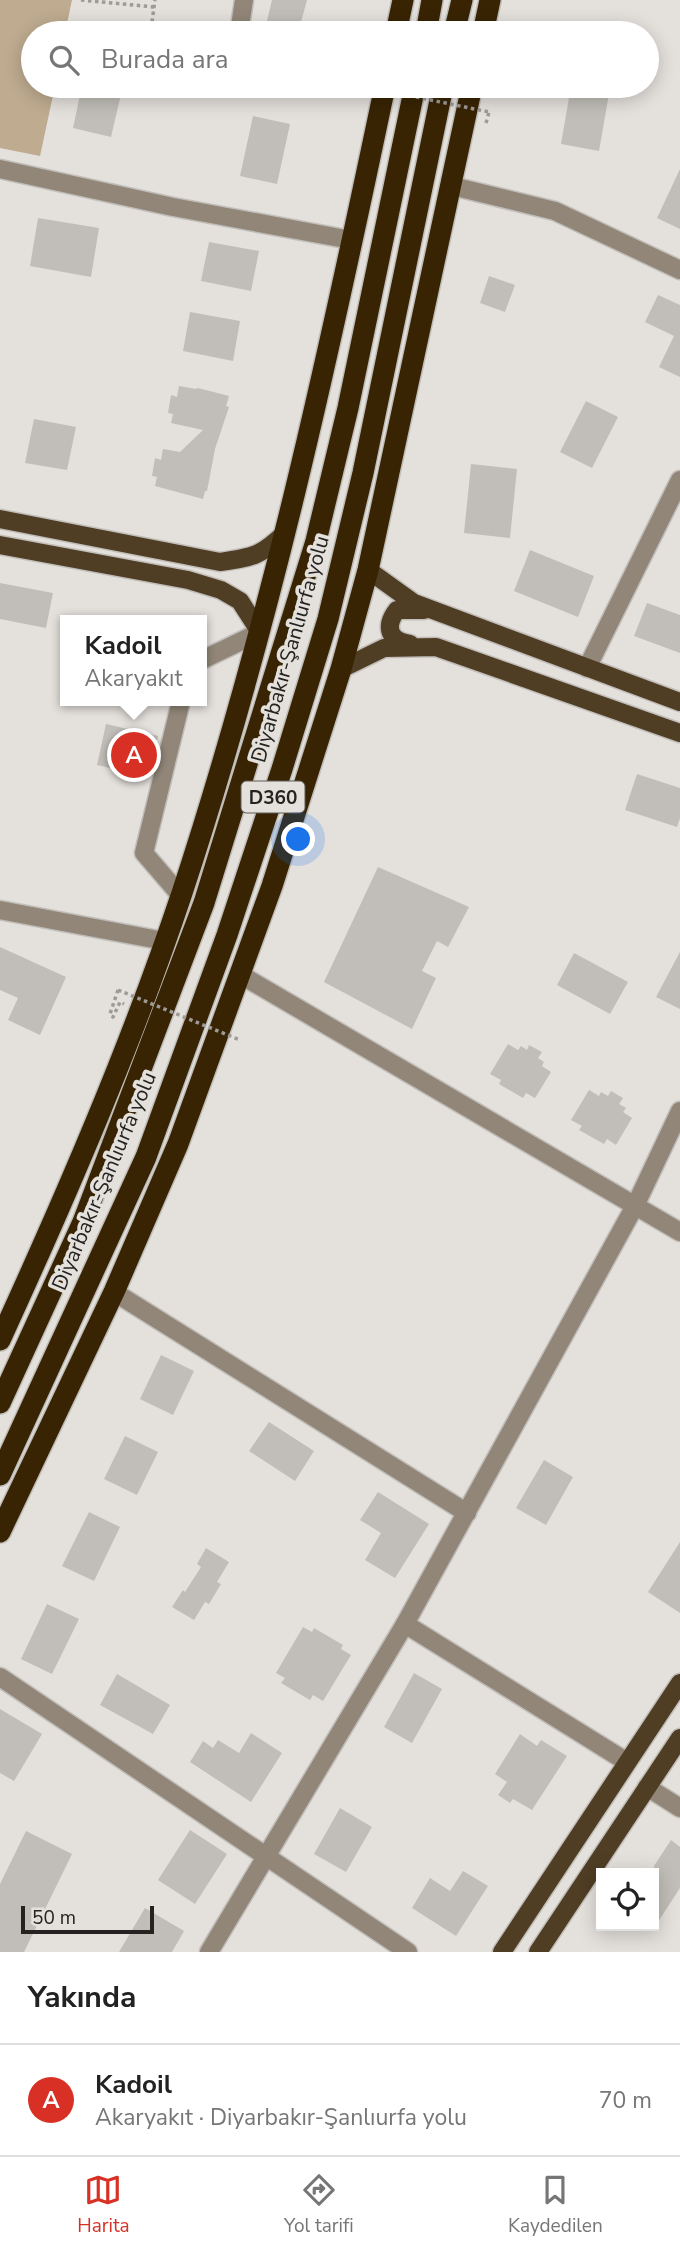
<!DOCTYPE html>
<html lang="tr">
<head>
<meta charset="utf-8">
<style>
  body { margin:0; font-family:"Nunito Sans",sans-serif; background:#f6f6f6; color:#222 }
  .controls { position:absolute; right:21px; bottom:21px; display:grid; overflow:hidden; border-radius:0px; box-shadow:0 4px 18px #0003 }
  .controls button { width:63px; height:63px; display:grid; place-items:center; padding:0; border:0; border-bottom:2px solid #e0e0e0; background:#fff; color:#222; font:35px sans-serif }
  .scale { position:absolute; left:21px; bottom:18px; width:133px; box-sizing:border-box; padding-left:7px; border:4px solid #242321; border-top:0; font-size:19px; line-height:24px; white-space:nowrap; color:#242321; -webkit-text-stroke:5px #e4e0dc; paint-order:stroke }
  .you { position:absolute; left:299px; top:840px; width:24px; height:24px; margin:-18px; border:5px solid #fff; border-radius:50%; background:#1a73e8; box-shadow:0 0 0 10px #1a73e833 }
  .badge { display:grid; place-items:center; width:46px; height:46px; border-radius:50%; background:#d93025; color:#fff; font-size:23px; font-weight:700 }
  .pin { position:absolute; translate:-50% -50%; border:4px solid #fff; box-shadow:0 2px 7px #0006 }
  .popup { position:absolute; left:60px; top:615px; width:147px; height:91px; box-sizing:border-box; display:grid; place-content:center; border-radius:0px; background:#fff; filter:drop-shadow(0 2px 5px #0005); font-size:23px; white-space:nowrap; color:#767676 }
  .popup b { font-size:26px; color:#222 }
  .popup::after { content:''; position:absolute; left:50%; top:100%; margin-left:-14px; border:14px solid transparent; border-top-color:#fff }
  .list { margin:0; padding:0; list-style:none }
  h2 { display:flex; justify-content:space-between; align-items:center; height:91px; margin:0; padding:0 28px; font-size:30px }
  h2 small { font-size:23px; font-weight:400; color:#767676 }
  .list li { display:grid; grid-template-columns:46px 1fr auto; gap:21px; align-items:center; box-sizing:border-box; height:112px; padding:0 28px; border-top:2px solid #e0e0e0 }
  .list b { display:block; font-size:26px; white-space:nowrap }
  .list p { margin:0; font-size:23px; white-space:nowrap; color:#767676 }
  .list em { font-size:23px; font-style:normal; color:#767676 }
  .icon { flex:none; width:38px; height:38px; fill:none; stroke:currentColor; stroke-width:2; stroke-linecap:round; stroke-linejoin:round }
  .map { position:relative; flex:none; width:680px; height:1952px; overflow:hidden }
  .search { position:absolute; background:#fff; box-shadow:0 4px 18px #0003; left:21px; right:21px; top:21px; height:77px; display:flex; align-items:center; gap:18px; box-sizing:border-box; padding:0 24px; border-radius:38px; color:#767676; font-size:26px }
  .sheet { height:203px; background:#fff }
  nav { display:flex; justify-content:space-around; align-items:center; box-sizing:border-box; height:98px; border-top:2px solid #e0e0e0; background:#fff; font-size:19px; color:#767676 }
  nav a { display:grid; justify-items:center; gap:4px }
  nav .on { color:#d93025 }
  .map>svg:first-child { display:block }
</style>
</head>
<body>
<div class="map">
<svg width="680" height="1952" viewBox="0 0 680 1952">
  <rect width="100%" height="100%" fill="#e4e0dc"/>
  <polygon fill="#beab90" points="0,0 72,0 65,33 33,33 33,86 55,86 40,156 0,148"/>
  <g fill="#c1beb9">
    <polygon points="272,0 307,0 298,33 264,33"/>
    <polygon points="82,86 123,86 111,137 73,128"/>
    <polygon points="571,86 610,88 599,151 561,144"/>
    <polygon points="253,116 290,124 277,184 240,176"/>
    <polygon points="680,169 680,229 657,218"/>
    <polygon points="38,218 99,228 91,277 30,266"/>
    <polygon points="209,242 259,251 251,291 201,281"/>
    <polygon points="489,276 515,285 505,312 480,303"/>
    <polygon points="658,295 680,305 680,377 659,367 674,336 645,322"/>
    <polygon points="190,312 240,321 233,361 183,351"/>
    <polygon points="179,386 196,389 198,388 229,396 226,406 229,407 215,449 207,491 205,491 203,499 155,486 157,477 152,476 155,458 161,460 163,449 180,452 203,430 171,423 173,414 168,413 171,395 177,397"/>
    <polygon points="586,401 618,417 592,468 560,452"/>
    <polygon points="34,419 76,427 67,470 25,463"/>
    <polygon points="471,464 517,469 510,538 464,533"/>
    <polygon points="530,550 594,576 578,617 514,591"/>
    <polygon points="0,583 53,593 46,628 0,619"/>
    <polygon points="647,603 680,615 680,653 634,636"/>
    <polygon points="106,724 158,736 149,777 97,765"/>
    <polygon points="637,774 680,788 680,818 677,827 625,810"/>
    <polygon points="378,867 469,907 448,947 437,941 422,971 436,978 412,1029 324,982"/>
    <polygon points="0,947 66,977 40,1035 8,1020 18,998 0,990"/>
    <polygon points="680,952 680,1009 656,997"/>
    <polygon points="574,953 628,982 610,1014 557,985"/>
    <polygon points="508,1044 518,1050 521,1046 527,1050 529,1045 542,1052 538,1058 544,1062 542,1066 551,1072 535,1098 526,1093 523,1098 499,1084 501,1080 490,1074"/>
    <polygon points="589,1090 599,1096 601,1092 608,1096 611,1091 623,1098 619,1104 626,1108 623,1112 632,1118 616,1145 607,1139 604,1144 579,1130 582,1126 571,1120"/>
    <polygon points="161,1355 194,1371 173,1415 140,1399"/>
    <polygon points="269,1422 314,1451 295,1481 249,1451"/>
    <polygon points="125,1436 158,1452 137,1495 104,1479"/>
    <polygon points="544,1460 573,1477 546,1525 516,1508"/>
    <polygon points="378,1492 429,1524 395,1578 365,1560 381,1533 360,1520"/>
    <polygon points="89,1512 120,1527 94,1581 62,1566"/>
    <polygon points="680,1542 680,1613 648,1592"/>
    <polygon points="206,1548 229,1562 217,1582 221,1584 209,1604 205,1602 194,1620 172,1607 183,1590 185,1592 201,1567 197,1564"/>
    <polygon points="47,1604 79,1619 52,1674 21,1659"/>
    <polygon points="303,1627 312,1632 314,1628 343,1645 341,1649 351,1655 323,1701 313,1695 310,1700 281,1683 285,1678 276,1673"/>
    <polygon points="414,1673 442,1689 412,1743 384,1727"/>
    <polygon points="117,1674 170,1705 153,1734 100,1705"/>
    <polygon points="0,1709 42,1734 14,1781 0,1773"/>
    <polygon points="251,1733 282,1753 251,1802 190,1762 203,1741 213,1748 218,1740 239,1753"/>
    <polygon points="520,1734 537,1746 541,1740 567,1756 532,1810 513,1799 510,1803 498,1795 507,1782 495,1774"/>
    <polygon points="340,1808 372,1827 346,1872 314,1854"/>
    <polygon points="190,1830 227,1854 195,1904 158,1880"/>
    <polygon points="26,1831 72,1854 24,1952 0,1952 0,1884"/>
    <polygon points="671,1840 680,1847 680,1888 654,1928 654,1866"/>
    <polygon points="463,1871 488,1886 456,1936 412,1908 430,1878 450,1891"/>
    <polygon points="145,1908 184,1931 172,1952 119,1952"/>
  </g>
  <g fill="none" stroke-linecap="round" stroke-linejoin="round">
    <defs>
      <g id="minor">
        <polyline points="239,33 244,0"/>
        <polyline points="0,169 173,207 351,240"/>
        <polyline points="452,186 555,211 680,270"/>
        <polyline points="202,660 260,632"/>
        <polyline points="587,668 680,480"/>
        <polyline points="181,896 144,853 181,701"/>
        <polyline points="0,910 164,941"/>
        <polyline points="241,975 680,1232"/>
        <polyline points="114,1292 467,1513"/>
        <polyline points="405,1624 627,1762"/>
        <polyline points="0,1677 408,1952"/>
        <polyline points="647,1787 680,1808"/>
        <polyline points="209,1952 405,1624 636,1204 680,1111"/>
      </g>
      <g id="major">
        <path d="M0 519 220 562C254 557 261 556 286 532"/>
        <polyline points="0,545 188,580 221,590 240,601 260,632"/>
        <polyline points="368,570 414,603 680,702"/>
        <path d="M410 644C389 641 384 627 397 610H424"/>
        <polyline points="341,669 384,648 436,647 680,733"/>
        <polyline points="502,1952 680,1683"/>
        <polyline points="538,1952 680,1738"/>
      </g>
      <g id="highway">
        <polyline points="396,33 403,0"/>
        <polyline points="426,33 432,0"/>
        <polyline points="454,33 462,0"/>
        <polyline points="483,33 490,0"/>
        <path d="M0 1340C67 1194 131 1046 182 893 269 629 328 358 385 86"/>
        <polyline points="0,1403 83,1222 204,903 316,541 348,408 415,86"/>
        <polyline points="0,1475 146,1157 227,935 282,769 328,619 363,473 443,86"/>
        <polyline points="0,1532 114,1292 178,1144 272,886 341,669 368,570 472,86"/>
      </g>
    </defs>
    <use href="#minor" stroke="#c1beba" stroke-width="21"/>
    <use href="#major" stroke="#c1beba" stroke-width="21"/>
    <use href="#highway" stroke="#c1beba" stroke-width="24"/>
    <g stroke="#9d9a97" stroke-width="3.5" stroke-dasharray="3.5 3.5" stroke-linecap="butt">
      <polyline points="81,0 154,7"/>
      <polyline points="152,22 155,0"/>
      <polyline points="486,123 489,112"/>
      <polyline points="118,990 110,1014 113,1017 120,1002 124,1004"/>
    </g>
    <use href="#minor" stroke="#918678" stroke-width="18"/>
    <use href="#major" stroke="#4f3d24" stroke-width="18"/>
    <use href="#highway" stroke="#382403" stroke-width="21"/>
    <g stroke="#9d9a97" stroke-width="3.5" stroke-dasharray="3.5 3.5" stroke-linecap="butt">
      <polyline points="368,87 489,112"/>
      <polyline points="118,990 240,1040"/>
    </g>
  </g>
  <g text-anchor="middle" stroke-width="7" stroke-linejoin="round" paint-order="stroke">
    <rect fill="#e4e0dc" stroke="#5e5c59" stroke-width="2" x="241.5" y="781.5" width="63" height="31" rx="5"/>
    <g font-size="19" font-weight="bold" fill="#242321">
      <text x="273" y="804">D360</text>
    </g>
    <g font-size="21" fill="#242321" stroke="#e4e0dc">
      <text transform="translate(290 649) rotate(-74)" y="7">Diyarbakır-Şanlıurfa yolu</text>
      <text transform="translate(104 1181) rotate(-67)" y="7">Diyarbakır-Şanlıurfa yolu</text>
    </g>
  </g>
</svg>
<div class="controls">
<button><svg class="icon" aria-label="locate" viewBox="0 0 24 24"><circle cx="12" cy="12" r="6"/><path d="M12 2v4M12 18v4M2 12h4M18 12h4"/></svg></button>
</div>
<div class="scale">50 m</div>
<div class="you"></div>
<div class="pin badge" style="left:134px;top:755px">A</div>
<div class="popup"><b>Kadoil</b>Akaryakıt</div>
<div class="search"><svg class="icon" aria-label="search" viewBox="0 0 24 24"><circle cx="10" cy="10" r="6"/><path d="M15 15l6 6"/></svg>Burada ara</div>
</div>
<section class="sheet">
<h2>Yakında<small></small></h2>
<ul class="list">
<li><span class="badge">A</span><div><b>Kadoil</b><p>Akaryakıt · Diyarbakır-Şanlıurfa yolu</p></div><em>70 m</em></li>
</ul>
</section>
<nav>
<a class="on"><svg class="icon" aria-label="map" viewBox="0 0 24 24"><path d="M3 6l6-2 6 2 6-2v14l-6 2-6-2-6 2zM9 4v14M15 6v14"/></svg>Harita</a>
<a><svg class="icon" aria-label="directions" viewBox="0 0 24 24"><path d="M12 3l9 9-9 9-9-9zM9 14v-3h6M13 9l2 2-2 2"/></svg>Yol tarifi</a>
<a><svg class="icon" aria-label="saved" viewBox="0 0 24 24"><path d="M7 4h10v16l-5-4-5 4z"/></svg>Kaydedilen</a>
</nav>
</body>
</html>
